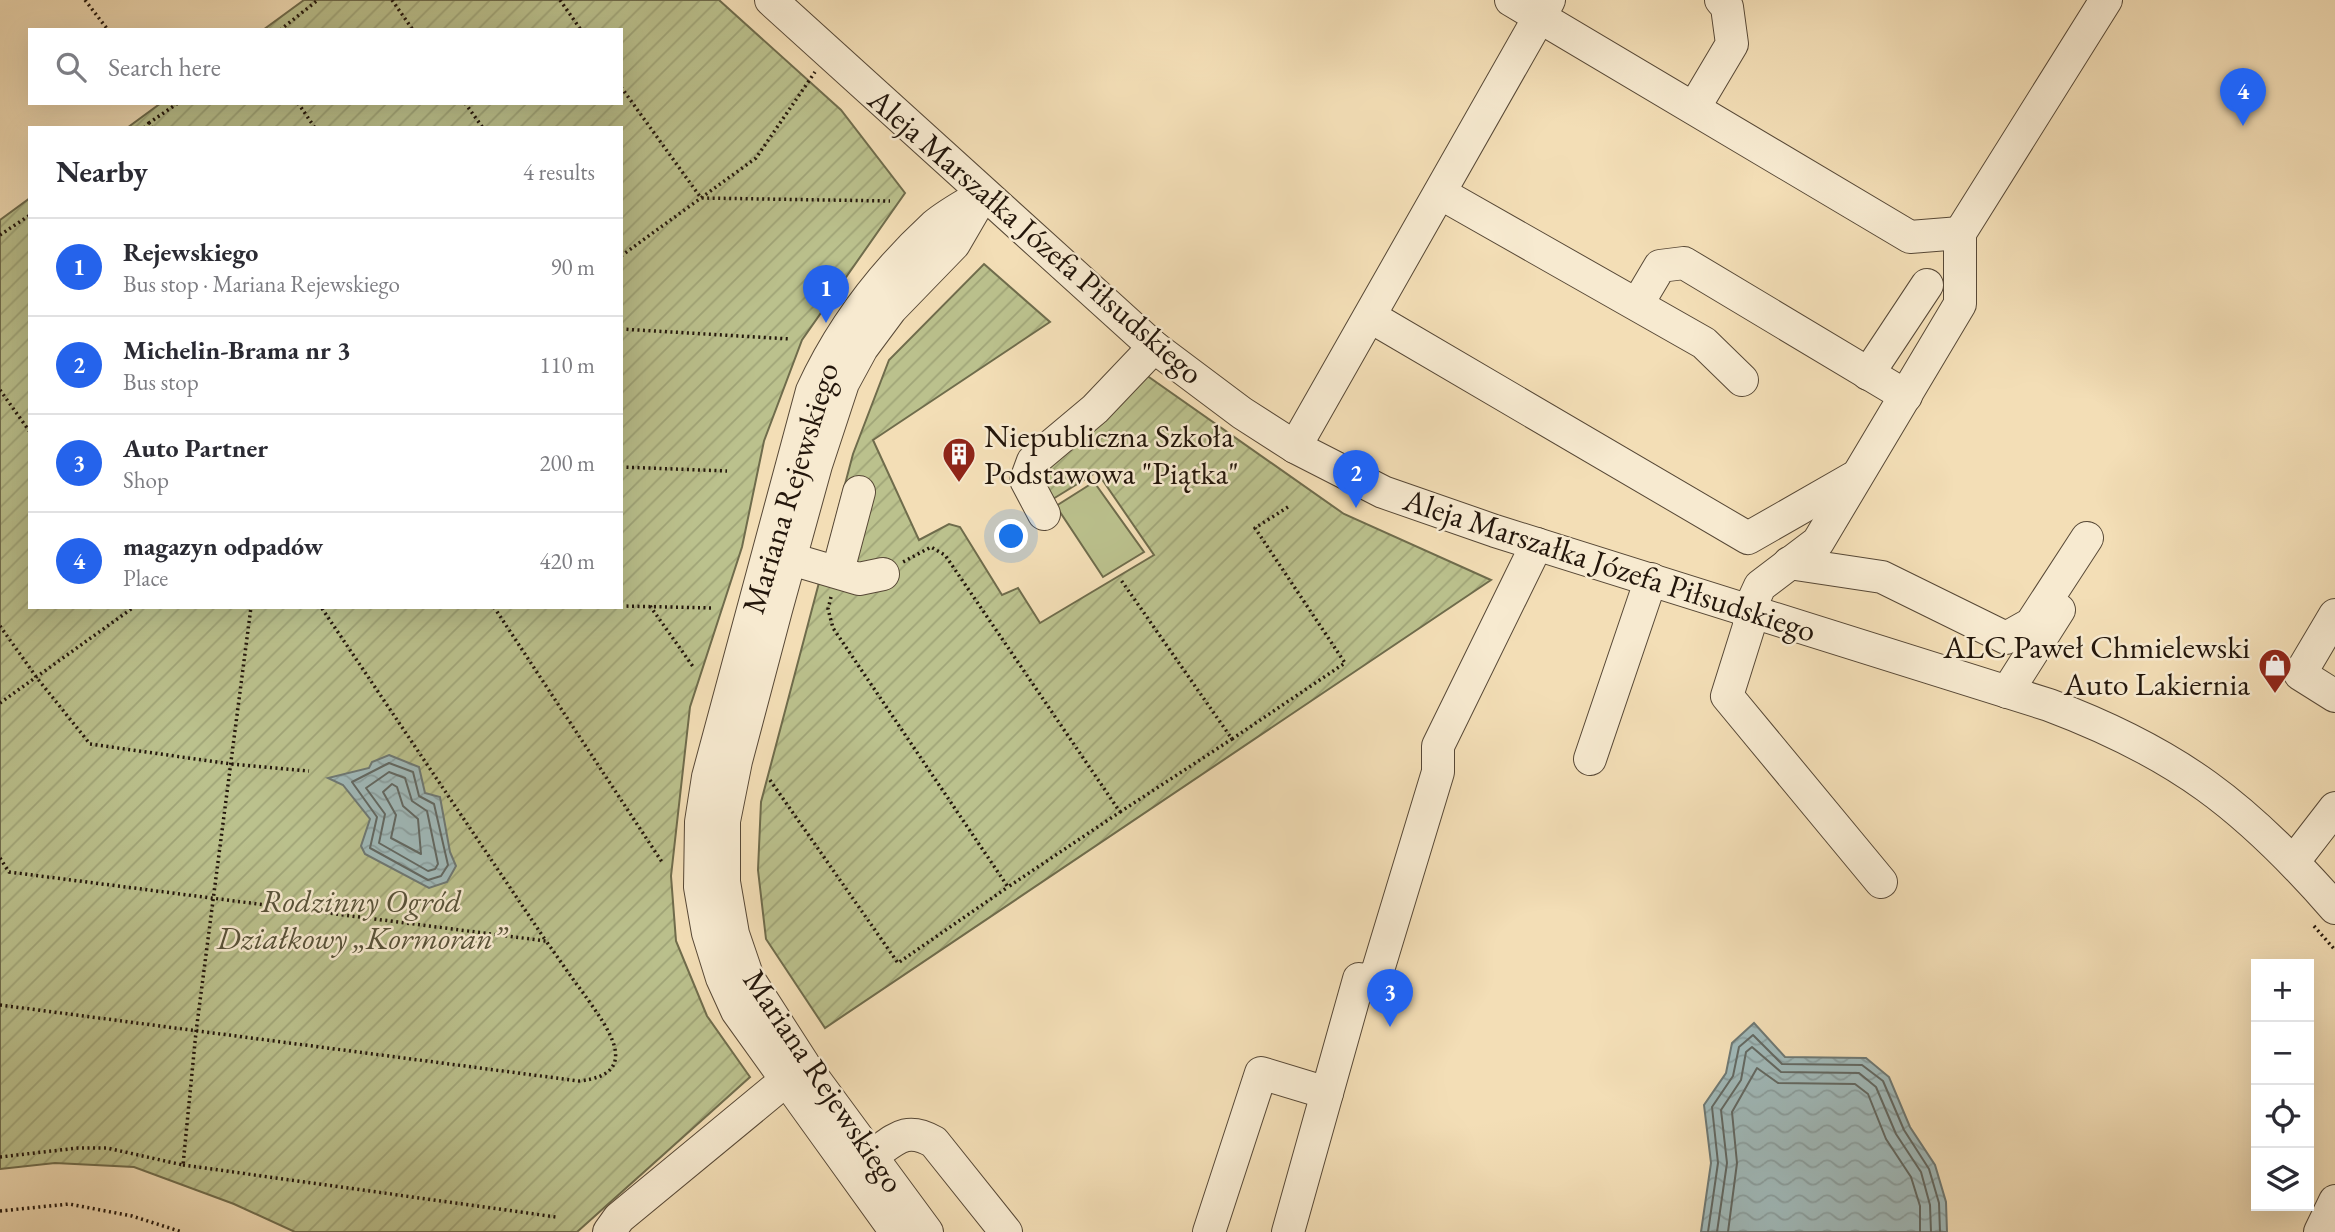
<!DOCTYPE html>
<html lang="en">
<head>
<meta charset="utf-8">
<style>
  body { margin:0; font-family:"EB Garamond",serif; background:#f2f2f3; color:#2b2b33 }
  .controls { position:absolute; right:21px; bottom:21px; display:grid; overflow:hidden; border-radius:0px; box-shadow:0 7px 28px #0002 }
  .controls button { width:63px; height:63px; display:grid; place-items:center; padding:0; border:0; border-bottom:2px solid #e1e1e2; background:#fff; color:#2b2b33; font:35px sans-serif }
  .you { position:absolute; left:1012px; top:537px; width:24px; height:24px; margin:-18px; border:5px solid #fff; border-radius:50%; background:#1a73e8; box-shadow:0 0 0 10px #1a73e833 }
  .badge { display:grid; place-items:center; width:46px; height:46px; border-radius:50%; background:#2563eb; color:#fff; font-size:23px; font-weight:700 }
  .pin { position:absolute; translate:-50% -58px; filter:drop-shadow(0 2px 4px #0008) }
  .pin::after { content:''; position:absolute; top:37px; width:24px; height:21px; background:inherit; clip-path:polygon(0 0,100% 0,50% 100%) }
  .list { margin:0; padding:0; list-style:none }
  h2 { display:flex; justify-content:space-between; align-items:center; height:91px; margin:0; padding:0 28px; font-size:30px }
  h2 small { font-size:23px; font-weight:400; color:#7c7c81 }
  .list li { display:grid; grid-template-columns:46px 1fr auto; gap:21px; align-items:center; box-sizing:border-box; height:98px; padding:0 28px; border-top:2px solid #e1e1e2 }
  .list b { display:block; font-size:26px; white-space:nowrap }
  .list p { margin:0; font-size:23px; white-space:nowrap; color:#7c7c81 }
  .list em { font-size:23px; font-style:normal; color:#7c7c81 }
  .icon { flex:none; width:38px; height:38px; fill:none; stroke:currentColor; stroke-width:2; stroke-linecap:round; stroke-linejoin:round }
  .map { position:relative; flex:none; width:2335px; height:1232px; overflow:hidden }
  .search { position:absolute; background:#fff; box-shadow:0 7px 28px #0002; left:28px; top:28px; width:595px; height:77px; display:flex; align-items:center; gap:18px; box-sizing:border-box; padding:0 24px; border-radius:0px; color:#7c7c81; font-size:26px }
  .panel { position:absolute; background:#fff; box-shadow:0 7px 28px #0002; left:28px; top:126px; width:595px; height:483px; border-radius:0px }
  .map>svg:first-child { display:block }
</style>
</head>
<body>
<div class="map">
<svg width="2335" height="1232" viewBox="0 0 2335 1232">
  <defs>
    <pattern id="garden-furrows" width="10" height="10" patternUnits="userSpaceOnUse" patternTransform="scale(1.75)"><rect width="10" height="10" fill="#bbc18d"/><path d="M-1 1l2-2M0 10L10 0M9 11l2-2" fill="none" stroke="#a0a578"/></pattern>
    <pattern id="water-waves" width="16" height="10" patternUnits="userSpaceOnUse" patternTransform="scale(1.75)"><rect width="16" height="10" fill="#a0b9b9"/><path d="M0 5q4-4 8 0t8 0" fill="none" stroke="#8a9e9e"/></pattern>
  </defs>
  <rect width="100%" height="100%" fill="#f3deb6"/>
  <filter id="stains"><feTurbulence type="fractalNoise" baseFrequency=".00286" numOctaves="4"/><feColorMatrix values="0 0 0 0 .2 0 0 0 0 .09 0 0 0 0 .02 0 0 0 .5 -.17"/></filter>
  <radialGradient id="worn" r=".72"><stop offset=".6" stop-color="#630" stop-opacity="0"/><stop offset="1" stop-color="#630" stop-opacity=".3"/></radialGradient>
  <g fill="url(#garden-furrows)" stroke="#6f6c4c" stroke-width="2">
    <polygon points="304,0 719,0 841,110 905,193 802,340 764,441 742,547 690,707 671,876 676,941 707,1016 750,1077 577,1232 295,1232 234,1204 134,1167 55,1163 0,1169 0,220 30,198 30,607 621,607 621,128 127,128 161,103 621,103 621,30 263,30"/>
    <polygon points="984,264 1050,322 873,440 919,540 949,524 960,527 1002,595 1018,588 1040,623 1154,555 1097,472 1048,502 1032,478 1146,375 1344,514 1491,580 825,1028 766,939 758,870 761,802 853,454 889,360"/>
  </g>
  <polygon fill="#bbc18d" stroke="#6f6c4c" stroke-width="2" points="1094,482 1144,552 1103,577 1056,506"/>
  <g fill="url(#water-waves)" stroke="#6e7873" stroke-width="2">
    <polygon points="389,755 419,767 425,793 440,797 450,852 456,866 447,882 429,888 365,854 361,846 370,819 343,785 328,778 369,768 372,762"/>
    <polygon points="1754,1023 1785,1057 1866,1058 1889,1077 1910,1127 1935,1165 1946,1202 1947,1232 1701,1232 1711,1163 1704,1105 1726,1073 1732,1043"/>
  </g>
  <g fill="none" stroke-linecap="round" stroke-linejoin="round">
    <g stroke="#626862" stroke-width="2">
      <polygon points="389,763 413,772 419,796 434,804 448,865 441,876 428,880 370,848 377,817 352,782"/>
      <polygon points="389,772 405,778 412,801 427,811 438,864 435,869 428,871 379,843 385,814 366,788"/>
      <polygon points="392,784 397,787 403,806 418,819 421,854 391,838 396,815 383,792"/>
      <polyline points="1708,1232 1718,1163 1712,1107 1733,1076 1739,1047 1753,1035 1782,1064 1862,1065 1883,1081 1904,1130 1929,1169 1939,1203 1940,1232"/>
      <polyline points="1717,1232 1727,1163 1721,1110 1741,1080 1746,1052 1752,1047 1781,1072 1859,1073 1876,1087 1896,1134 1921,1172 1930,1205 1931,1232"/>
      <polyline points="1728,1232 1737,1163 1732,1112 1757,1068 1778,1083 1855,1084 1868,1094 1886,1139 1911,1177 1920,1206 1920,1232"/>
    </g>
    <defs>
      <g id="minor">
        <path d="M771 0 1154 347 1242 413 1295 447 1383 492 1495 531 2049 705C2177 753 2246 806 2335 908"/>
        <polyline points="1511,0 1910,237 1960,233"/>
        <polyline points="1694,108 1732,44 1727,7 1721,0"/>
        <polyline points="1440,193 1704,343 1742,380"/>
        <polyline points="1638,303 1660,266 1684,263 1906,396"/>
        <polyline points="1371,317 1748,538 1853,478"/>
        <polyline points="1868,374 1927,285"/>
        <polyline points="1295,447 1549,0"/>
        <polyline points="1044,514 1026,480 1033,461 1095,409 1154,347"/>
        <polyline points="791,559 859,579 883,574"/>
        <polyline points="1789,563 1882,577 2006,638 2031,624 2087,538"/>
        <polyline points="838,571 859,492"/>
        <polyline points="2335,615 2300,674 2335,696"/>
        <polyline points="2007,692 2059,610"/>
        <polyline points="1590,759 1651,579"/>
        <polyline points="2294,861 2335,808"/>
        <polyline points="1881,882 1727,696 1749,626 1749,610 1760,586 1818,542 1960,304 1960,233 2106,0"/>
        <path d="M873 1155C896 1139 906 1126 934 1142L1006 1232"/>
        <polyline points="609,1232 619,1218 802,1067"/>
        <path d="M896 1232 737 1011 722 978 708 933 700 887 701 822 708 777 812 391C841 328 883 273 934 226 948 214 967 204 984 194"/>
        <polyline points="927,1232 804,1065 748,978 733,934 724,882 724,821 736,761 776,610 816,465 843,383 862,348 891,309 954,244 979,201"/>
        <polyline points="1209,1232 1261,1073 1327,1093"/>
        <polyline points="1288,1232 1359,979 1374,983 1438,772 1438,746 1537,544"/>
        <polyline points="2320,1232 2335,1201"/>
      </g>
    </defs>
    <use href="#minor" stroke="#574836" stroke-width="34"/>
    <g stroke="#23160b" stroke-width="3.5" stroke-dasharray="2 3.5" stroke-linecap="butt">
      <polyline points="85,0 108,30"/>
      <polyline points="392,0 413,30"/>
      <polyline points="560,0 581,30"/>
      <polyline points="280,30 318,0"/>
      <polyline points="621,87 701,198 890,201"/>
      <polyline points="298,103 315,128"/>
      <polyline points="465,103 483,128"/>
      <polyline points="144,128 149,123"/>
      <polyline points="152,128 149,123 178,103"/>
      <polyline points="0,235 30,215"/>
      <polyline points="621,256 756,158 815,72"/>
      <polyline points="621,329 790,339"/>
      <polyline points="0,390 30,432"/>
      <polyline points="621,467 727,471"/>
      <polyline points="831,597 828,609 833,628 1008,887 1120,812 945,555 931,547 903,562"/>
      <polyline points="621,606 714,608"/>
      <polyline points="650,606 694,668"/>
      <polyline points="494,607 662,862"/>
      <polyline points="0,626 37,678 90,744 231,764 309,771"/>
      <polyline points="0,703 134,607"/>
      <polyline points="1232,739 1345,663 1255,528 1288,507"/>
      <polyline points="770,780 898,963 1008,887"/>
      <polyline points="1120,812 1232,739 1121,580"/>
      <polyline points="0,858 9,872 546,941 321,607"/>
      <polyline points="2314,926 2335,950"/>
      <path d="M0 1005 579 1081C645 1074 606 1026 584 994 571 977 559 959 546 941"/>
      <polyline points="0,1157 78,1148 107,1148 183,1165 196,1032 251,607"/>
      <polyline points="183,1165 556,1217"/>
      <polyline points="0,1211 69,1204 132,1216 182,1232"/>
    </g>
    <use href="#minor" stroke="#f7ead0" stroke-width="32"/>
  </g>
  <defs>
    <symbol id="building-pin" viewBox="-11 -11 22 30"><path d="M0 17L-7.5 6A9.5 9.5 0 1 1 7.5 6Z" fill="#8f2418" stroke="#f7ead0"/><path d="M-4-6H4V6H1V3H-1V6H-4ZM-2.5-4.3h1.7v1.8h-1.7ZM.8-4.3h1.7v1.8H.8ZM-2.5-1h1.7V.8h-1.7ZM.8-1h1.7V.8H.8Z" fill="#fff"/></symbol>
    <symbol id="shop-pin" viewBox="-11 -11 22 30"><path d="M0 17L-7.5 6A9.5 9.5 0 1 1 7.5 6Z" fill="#8f2418" stroke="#f7ead0"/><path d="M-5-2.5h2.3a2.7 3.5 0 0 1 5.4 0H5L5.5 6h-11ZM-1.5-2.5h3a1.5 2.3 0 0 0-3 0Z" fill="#fff"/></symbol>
  </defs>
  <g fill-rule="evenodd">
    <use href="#building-pin" x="940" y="435" width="38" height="52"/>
    <use href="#shop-pin" x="2256" y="646" width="38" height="52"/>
  </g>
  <g text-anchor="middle" stroke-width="5" stroke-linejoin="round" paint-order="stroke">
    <g font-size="32" fill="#23160b" stroke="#f7ead0">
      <text transform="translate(1036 236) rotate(41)" y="11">Aleja Marszałka Józefa Piłsudskiego</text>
      <text transform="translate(790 488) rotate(-73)" y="11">Mariana Rejewskiego</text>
      <text transform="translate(1610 565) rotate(18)" y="11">Aleja Marszałka Józefa Piłsudskiego</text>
      <text transform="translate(824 1081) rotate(56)" y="11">Mariana Rejewskiego</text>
    </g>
    <g font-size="32" fill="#23160b" stroke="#f7ead0" text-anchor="start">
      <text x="984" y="447">Niepubliczna Szkoła<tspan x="984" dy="37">Podstawowa "Piątka"</tspan></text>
      <text x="2250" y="658" text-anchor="end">ALC Paweł Chmielewski<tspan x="2250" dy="37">Auto Lakiernia</tspan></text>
    </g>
    <g font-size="32" font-style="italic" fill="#585238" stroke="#f7ead0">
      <text x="361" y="912">Rodzinny Ogród<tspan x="361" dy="37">Działkowy „Kormoran”</tspan></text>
    </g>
  </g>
  <rect width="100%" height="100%" filter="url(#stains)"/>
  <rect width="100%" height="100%" fill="url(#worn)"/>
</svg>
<div class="controls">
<button>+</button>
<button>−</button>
<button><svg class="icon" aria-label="locate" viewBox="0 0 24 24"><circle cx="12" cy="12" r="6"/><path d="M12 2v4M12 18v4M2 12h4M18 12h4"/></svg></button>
<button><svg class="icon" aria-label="layers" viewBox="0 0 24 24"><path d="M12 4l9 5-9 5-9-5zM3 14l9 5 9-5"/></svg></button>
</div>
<div class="you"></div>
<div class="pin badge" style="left:826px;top:323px">1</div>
<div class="pin badge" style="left:1356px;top:508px">2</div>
<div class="pin badge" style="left:1390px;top:1027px">3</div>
<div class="pin badge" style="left:2243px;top:126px">4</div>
<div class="search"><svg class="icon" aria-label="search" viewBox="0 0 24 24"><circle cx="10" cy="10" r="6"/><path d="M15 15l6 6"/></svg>Search here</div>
<section class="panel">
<h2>Nearby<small>4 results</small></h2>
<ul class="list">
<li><span class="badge">1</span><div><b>Rejewskiego</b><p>Bus stop · Mariana Rejewskiego</p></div><em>90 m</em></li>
<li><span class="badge">2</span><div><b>Michelin-Brama nr 3</b><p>Bus stop</p></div><em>110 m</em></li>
<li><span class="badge">3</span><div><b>Auto Partner</b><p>Shop</p></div><em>200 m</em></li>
<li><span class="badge">4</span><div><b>magazyn odpadów</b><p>Place</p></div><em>420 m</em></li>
</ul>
</section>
</div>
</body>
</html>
